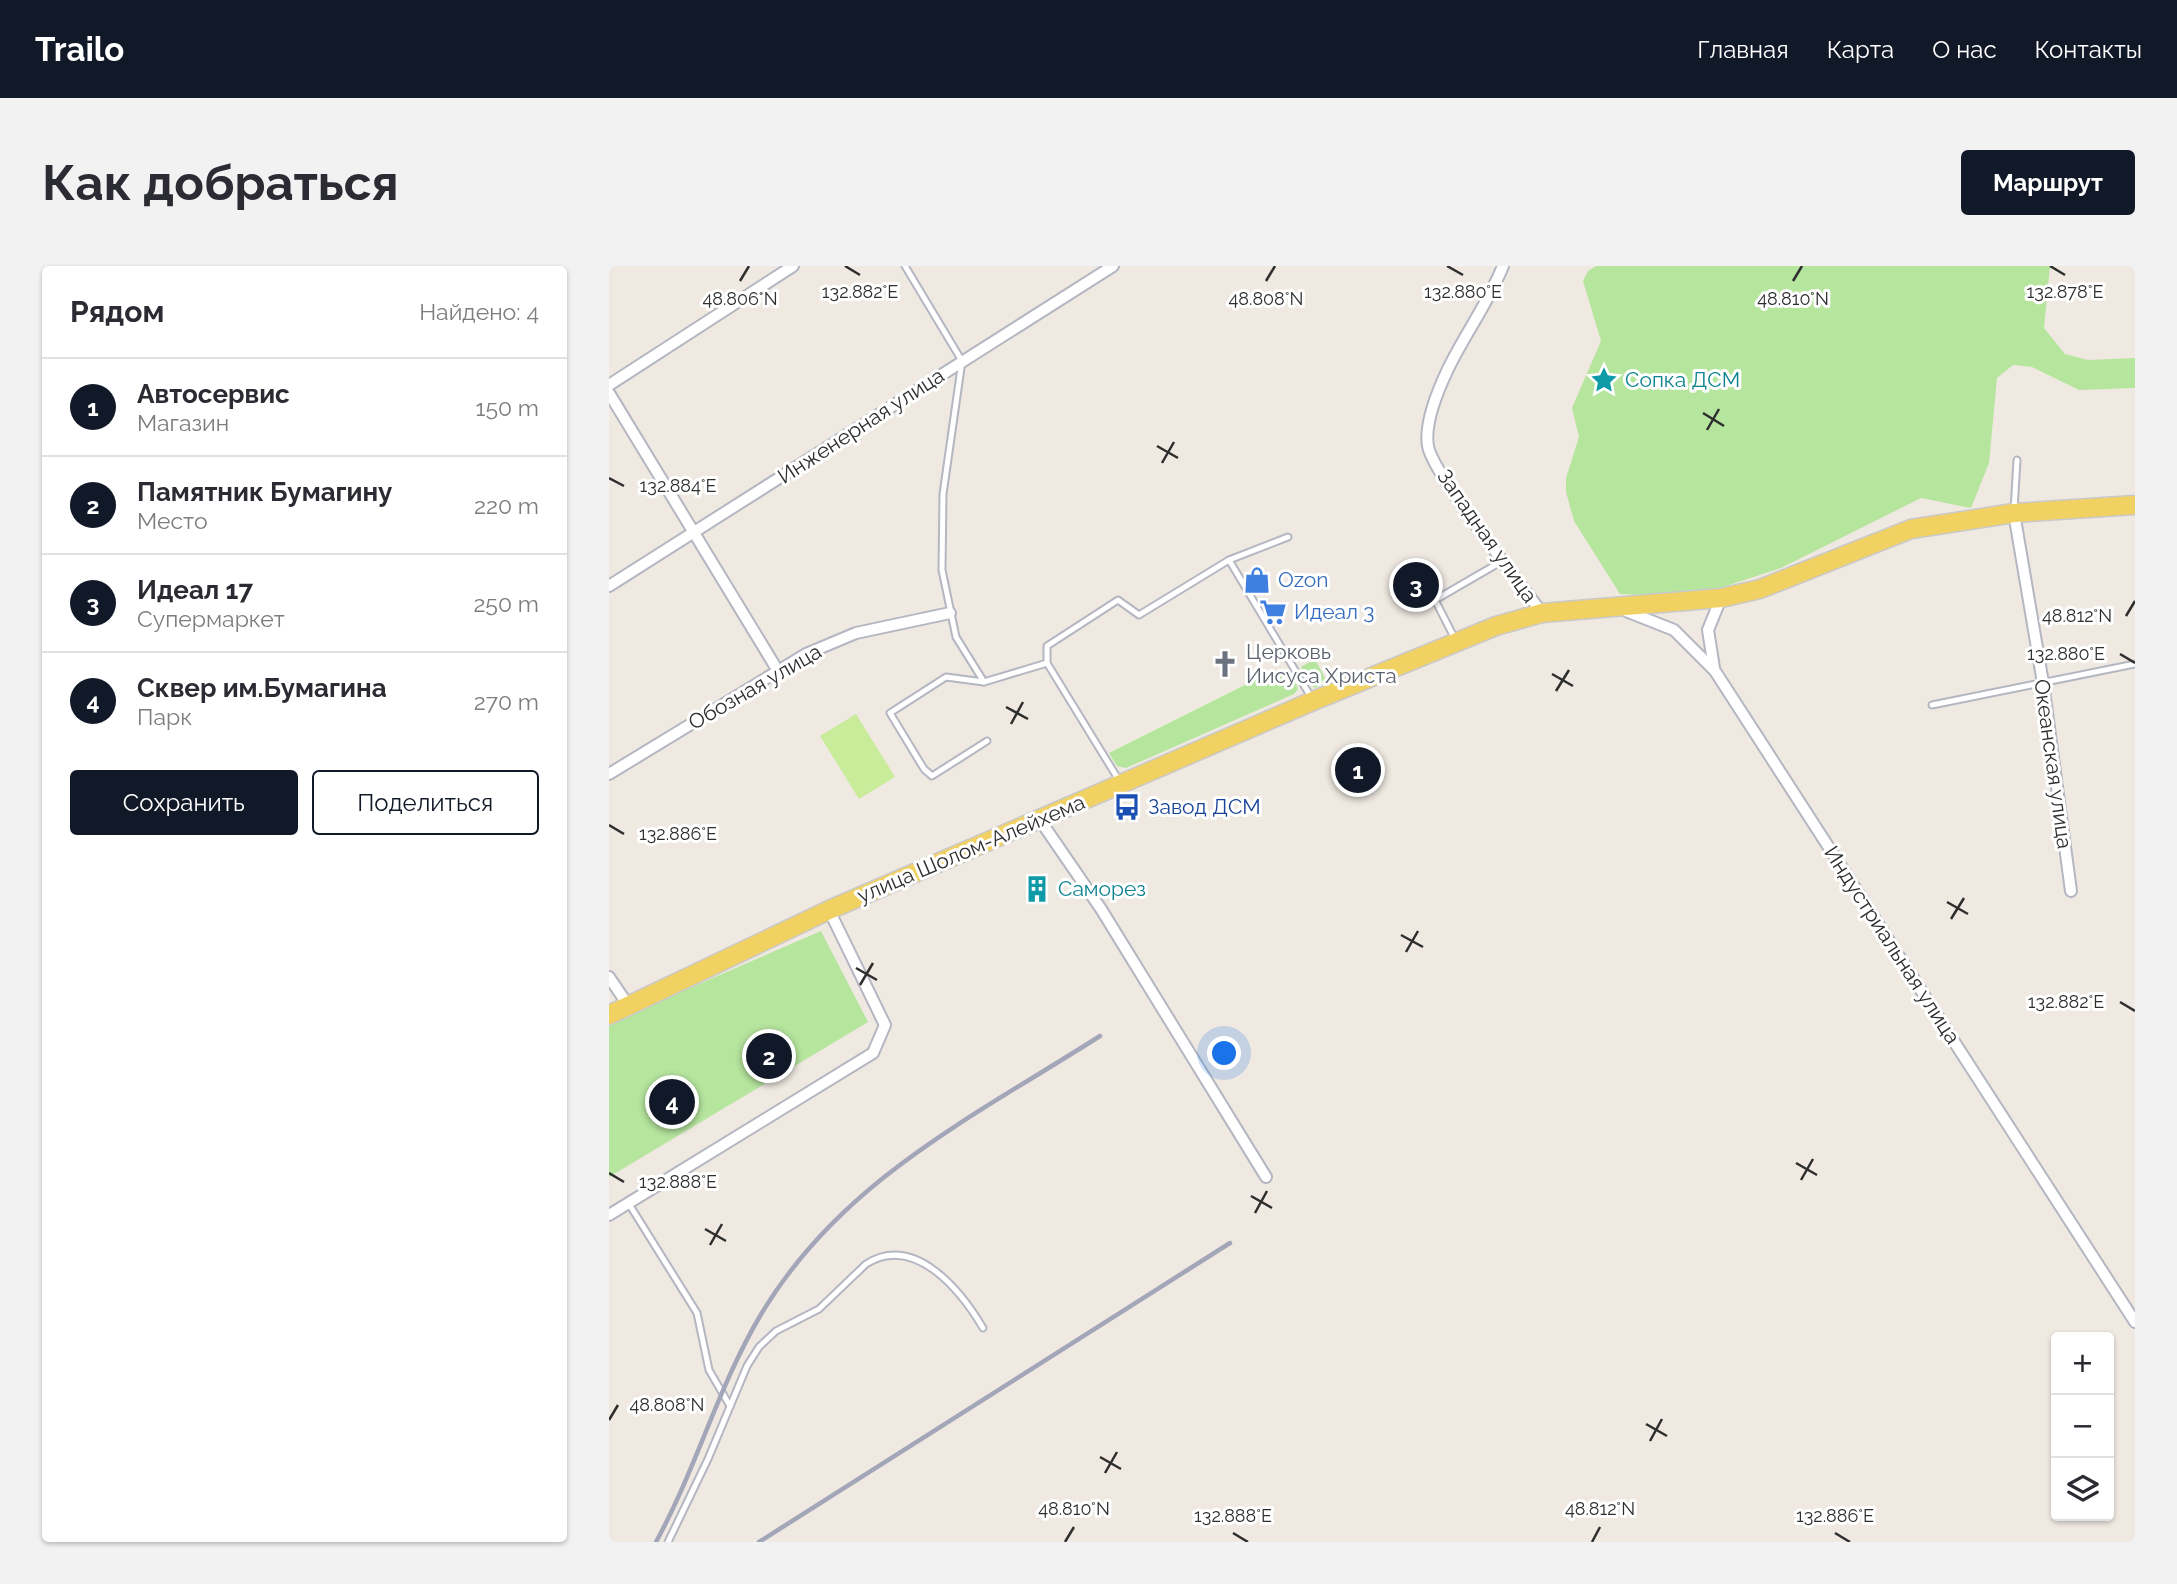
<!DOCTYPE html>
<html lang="ru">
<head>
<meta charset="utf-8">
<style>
  body { margin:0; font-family:Raleway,sans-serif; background:#f2f2f3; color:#2b2b33 }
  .controls { position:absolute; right:21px; bottom:21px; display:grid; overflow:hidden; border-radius:7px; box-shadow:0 2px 5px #0004 }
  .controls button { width:63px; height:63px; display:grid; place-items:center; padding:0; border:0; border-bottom:2px solid #e1e1e2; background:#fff; color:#2b2b33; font:35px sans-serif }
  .you { position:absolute; left:616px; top:788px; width:24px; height:24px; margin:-18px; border:5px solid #fff; border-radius:50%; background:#1a73e8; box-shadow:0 0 0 10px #1a73e833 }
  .badge { display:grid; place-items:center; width:46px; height:46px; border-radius:50%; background:#111827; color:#fff; font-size:23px; font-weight:700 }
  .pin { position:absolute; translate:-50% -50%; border:4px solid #fff; box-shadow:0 2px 7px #0006 }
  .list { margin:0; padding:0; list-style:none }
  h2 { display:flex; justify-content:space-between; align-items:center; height:91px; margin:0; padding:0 28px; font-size:30px }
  h2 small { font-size:23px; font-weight:400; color:#7c7c81 }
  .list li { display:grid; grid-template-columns:46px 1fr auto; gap:21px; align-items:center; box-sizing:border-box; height:98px; padding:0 28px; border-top:2px solid #e1e1e2 }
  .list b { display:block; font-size:26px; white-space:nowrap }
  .list p { margin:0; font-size:23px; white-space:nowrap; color:#7c7c81 }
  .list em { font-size:23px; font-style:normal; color:#7c7c81 }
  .actions { display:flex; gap:14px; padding:21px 28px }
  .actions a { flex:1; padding:16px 0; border:2px solid #111827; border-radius:7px; text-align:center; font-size:24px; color:#111827 }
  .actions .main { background:#111827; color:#fff }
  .icon { flex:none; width:38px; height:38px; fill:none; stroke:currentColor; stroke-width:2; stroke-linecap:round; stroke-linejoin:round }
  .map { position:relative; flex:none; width:1526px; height:1276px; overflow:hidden; border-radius:7px }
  header { display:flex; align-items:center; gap:42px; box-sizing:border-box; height:98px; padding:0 35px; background:#111827; color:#fff }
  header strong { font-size:33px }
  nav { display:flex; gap:38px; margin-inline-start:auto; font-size:24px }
  .intro { display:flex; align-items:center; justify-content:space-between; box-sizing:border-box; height:168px; padding:0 42px }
  h1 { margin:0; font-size:49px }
  .button { padding:18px 32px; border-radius:7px; background:#111827; color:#fff; font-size:24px; font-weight:700 }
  main { display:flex; gap:42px; padding:0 42px }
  aside { flex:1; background:#fff; border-radius:7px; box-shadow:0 2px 5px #0004 }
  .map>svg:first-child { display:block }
</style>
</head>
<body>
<header>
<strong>Trailo</strong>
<nav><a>Главная</a><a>Карта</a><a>О нас</a><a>Контакты</a></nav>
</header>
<div class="intro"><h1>Как добраться</h1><a class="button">Маршрут</a></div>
<main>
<aside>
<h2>Рядом<small>Найдено: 4</small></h2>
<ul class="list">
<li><span class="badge">1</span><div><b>Автосервис</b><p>Магазин</p></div><em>150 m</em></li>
<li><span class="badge">2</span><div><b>Памятник Бумагину</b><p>Место</p></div><em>220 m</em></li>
<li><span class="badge">3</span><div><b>Идеал 17</b><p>Супермаркет</p></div><em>250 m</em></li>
<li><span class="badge">4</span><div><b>Сквер им.Бумагина</b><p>Парк</p></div><em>270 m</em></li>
</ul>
<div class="actions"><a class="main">Сохранить</a><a>Поделиться</a></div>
</aside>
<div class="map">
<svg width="1526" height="1276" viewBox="0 0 1526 1276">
  <rect width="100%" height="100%" fill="#efe9e1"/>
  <g fill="#b6e59e">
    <polygon points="987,0 1441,0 1435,62 1456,88 1479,94 1526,92 1526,122 1470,124 1423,101 1404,99 1388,112 1380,197 1362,242 1312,232 1172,302 1084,331 1011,328 965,255 957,226 957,212 970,171 963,142 992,75 974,15 979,5"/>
    <polygon points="706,393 718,416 706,422 699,417 692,401"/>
    <polygon points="666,404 682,405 689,423 685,428 517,502 508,500 500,487"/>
    <polygon points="212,665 259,756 0,911 0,760 23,747"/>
  </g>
  <polygon fill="#c9ec9a" points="247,448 286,511 250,533 211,470"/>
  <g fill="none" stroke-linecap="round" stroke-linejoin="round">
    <defs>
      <g id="service">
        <polyline points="296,0 353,95 334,228 333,304 347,371 375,416"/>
        <polyline points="1405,244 1408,194"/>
        <polyline points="620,294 679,271"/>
        <polyline points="846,373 826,334 895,294"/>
        <polyline points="1323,439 1526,398"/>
        <polyline points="378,475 323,510 315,503 281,447 337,411 375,416 438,397"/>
        <polyline points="511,516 438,397 438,380 509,334 530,349 620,294 702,431"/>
        <polyline points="20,938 88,1047 100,1104 121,1140"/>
        <path d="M59 1276 99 1193 138 1100 150 1081 167 1065 210 1043 257 998C306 967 352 1025 374 1062"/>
      </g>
      <g id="minor">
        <path d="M894 0C879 37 856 68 839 103 829 124 815 157 819 180 823 207 912 318 933 347"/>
        <polyline points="0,119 184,0"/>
        <polyline points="0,127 169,405"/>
        <polyline points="1405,247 1434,417 1462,625"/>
        <polyline points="0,320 504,0"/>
        <polyline points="1012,343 1065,364 1106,405 1526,1056"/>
        <polyline points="1105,402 1099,364 1112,332"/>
        <polyline points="0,508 197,388 247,367 341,347"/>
        <polyline points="431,554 492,643 657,911"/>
        <polyline points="0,711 19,739"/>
        <polyline points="0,949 264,787 276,759 220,644"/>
      </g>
      <polyline id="primary" points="0,749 220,644 704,435 887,360 933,347 1112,332 1151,323 1302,263 1405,247 1526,239"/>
    </defs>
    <use href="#service" stroke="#b4b7c1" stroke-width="9"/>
    <use href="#minor" stroke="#b4b7c1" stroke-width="14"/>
    <use href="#primary" stroke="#c9c9c9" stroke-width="21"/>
    <use href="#service" stroke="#fff" stroke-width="5"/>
    <use href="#minor" stroke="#fff" stroke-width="10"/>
    <use href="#primary" stroke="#f2d163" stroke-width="18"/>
    <g stroke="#a3a6b8" stroke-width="4.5">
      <path d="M47 1276C87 1203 109 1121 151 1050 231 915 364 851 491 770"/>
      <polyline points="150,1276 621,977"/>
    </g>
  </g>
  <path fill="none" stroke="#2e2e2e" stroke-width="2.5" d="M236 0 251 9M838 0 854 9M1441 0 1456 9M131 15 140 0M657 15 666 0M1184 15 1193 0M1094 147 1115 160M1098 164 1110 143M548 180 569 192M553 197 565 176M0 212 15 220M1517 350 1526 335M1511 388 1526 397M943 408 964 420M947 425 960 404M397 441 419 453M402 458 414 436M0 559 15 568M1338 636 1359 648M1342 653 1355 632M792 669 814 681M797 686 809 665M247 702 268 714M251 719 264 697M1511 736 1526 745M1187 897 1208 909M0 907 15 916M1192 914 1204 893M642 930 663 942M646 947 658 925M96 963 117 975M101 979 113 958M0 1154 9 1139M1037 1158 1058 1170M1041 1175 1053 1153M491 1191 512 1203M496 1207 508 1186M624 1267 639 1276M1226 1267 1241 1276M456 1276 465 1261M983 1276 991 1261"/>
  <defs>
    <symbol id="sight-bare" viewBox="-9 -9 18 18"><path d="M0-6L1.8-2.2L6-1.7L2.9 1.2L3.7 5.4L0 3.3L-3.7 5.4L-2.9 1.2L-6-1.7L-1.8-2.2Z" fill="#0f9aa8" stroke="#fff" stroke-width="2.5" paint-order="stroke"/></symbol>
    <symbol id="shop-bare" viewBox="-9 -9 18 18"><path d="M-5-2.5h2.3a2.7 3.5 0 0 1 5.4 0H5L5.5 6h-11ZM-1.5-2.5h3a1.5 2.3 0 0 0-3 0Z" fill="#3f7fe0" stroke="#fff" stroke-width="2.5" paint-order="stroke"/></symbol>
    <symbol id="supermarket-bare" viewBox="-9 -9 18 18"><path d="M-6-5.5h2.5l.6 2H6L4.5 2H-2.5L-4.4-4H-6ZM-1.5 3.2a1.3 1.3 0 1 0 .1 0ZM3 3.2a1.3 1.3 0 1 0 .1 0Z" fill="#3f7fe0" stroke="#fff" stroke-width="2.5" paint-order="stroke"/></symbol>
    <symbol id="church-bare" viewBox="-9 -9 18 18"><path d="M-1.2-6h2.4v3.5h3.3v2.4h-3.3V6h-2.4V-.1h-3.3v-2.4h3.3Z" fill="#6b7280" stroke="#fff" stroke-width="2.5" paint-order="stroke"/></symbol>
    <symbol id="bus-bare" viewBox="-9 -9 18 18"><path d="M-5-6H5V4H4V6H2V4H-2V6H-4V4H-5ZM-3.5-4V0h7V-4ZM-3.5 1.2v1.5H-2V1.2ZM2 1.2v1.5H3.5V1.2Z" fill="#1a4fb4" stroke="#fff" stroke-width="2.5" paint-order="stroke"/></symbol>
    <symbol id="building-bare" viewBox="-9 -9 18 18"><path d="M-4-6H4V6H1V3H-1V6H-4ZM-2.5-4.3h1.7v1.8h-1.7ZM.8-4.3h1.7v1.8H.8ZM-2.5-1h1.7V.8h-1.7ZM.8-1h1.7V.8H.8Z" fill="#0f9aa8" stroke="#fff" stroke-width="2.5" paint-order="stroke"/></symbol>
  </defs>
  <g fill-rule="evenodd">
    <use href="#sight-bare" x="976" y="95" width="38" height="38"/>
    <use href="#shop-bare" x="629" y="295" width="38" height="38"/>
    <use href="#supermarket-bare" x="645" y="327" width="38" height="38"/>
    <use href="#church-bare" x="597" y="379" width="38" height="38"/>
    <use href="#bus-bare" x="499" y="522" width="38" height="38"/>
    <use href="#building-bare" x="409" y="604" width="38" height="38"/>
  </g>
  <g text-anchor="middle" stroke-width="6" stroke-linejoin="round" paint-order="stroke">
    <g font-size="21" fill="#0d838f" stroke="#fff" text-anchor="start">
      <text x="1016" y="121">Сопка ДСМ</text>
      <text x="449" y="630">Саморез</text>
    </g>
    <g font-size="21" fill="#2e2e2e" stroke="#fff">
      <text transform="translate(252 160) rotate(-33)" y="7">Инженерная улица</text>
      <text transform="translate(878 270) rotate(55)" y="7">Западная улица</text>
      <text transform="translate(146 421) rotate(-30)" y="7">Обозная улица</text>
      <text transform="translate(1444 498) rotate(82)" y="7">Океанская улица</text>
      <text transform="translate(362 583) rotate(-23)" y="7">улица Шолом-Алейхема</text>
      <text transform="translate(1283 679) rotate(57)" y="7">Индустриальная улица</text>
    </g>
    <g font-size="21" fill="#366cbe" stroke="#fff" text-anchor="start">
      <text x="669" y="321">Ozon</text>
      <text x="685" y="353">Идеал 3</text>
    </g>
    <g font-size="21" fill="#5b616d" stroke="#fff" text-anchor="start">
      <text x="637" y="393">Церковь<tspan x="637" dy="24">Иисуса Христа</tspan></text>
    </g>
    <g font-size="21" fill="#164399" stroke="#fff" text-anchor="start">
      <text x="539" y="548">Завод ДСМ</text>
    </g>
  </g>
  <g font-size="18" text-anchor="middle" fill="#2e2e2e" stroke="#fff" stroke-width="6" stroke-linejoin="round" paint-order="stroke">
    <text x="1456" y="32">132.878°E</text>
    <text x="251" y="32">132.882°E</text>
    <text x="854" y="32">132.880°E</text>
    <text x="131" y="39">48.806°N</text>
    <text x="657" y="39">48.808°N</text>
    <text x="1184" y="39">48.810°N</text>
    <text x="69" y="226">132.884°E</text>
    <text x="1468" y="356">48.812°N</text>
    <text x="1457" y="394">132.880°E</text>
    <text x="69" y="574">132.886°E</text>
    <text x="1457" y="742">132.882°E</text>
    <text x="69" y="922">132.888°E</text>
    <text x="58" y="1145">48.808°N</text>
    <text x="465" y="1249">48.810°N</text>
    <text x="991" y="1249">48.812°N</text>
    <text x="624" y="1256">132.888°E</text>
    <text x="1226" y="1256">132.886°E</text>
  </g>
</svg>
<div class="controls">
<button>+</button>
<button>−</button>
<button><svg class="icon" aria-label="layers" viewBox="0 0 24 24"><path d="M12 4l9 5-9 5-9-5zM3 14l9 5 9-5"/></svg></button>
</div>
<div class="you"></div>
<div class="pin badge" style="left:749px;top:504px">1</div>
<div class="pin badge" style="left:160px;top:790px">2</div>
<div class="pin badge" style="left:807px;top:319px">3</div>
<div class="pin badge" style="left:63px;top:836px">4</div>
</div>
</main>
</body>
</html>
